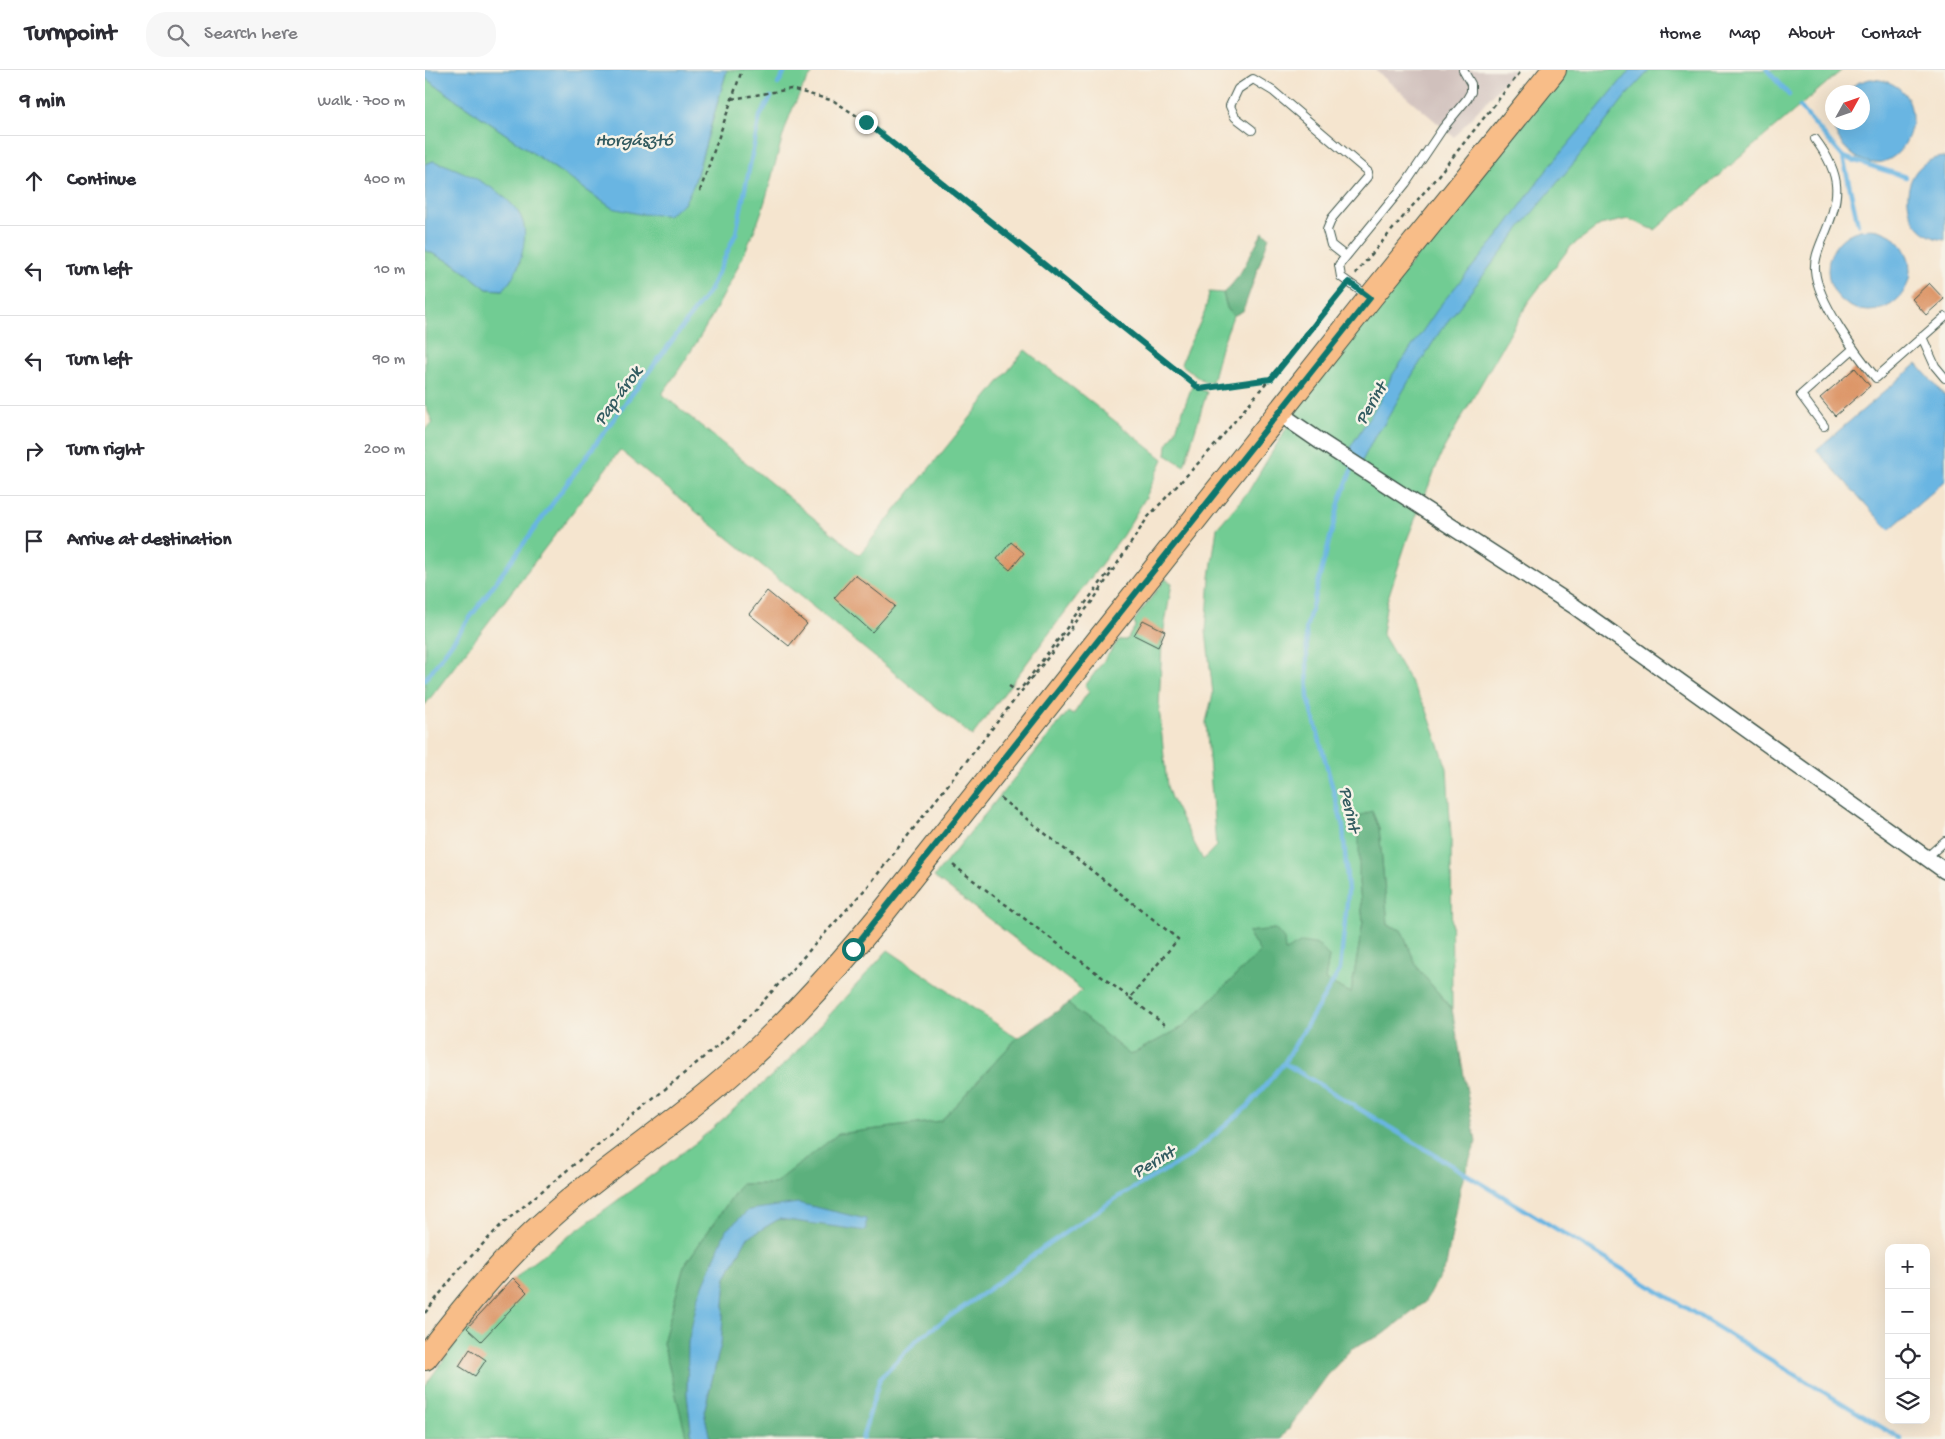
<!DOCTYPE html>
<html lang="en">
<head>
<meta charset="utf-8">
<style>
  body { margin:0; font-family:"Gochi Hand",sans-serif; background:#f7f7f7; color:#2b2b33 }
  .controls { position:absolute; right:15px; bottom:15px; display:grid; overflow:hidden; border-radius:10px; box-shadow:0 5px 20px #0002 }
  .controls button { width:45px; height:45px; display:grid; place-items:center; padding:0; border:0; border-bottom:1px solid #e1e1e2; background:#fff; color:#2b2b33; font:25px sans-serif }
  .compass { position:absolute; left:1400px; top:15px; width:45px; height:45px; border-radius:50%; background:#fff; box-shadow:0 5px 20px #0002; rotate:50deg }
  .stop { position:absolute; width:15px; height:15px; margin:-11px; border:4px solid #0f766e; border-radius:50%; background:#fff }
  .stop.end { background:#0f766e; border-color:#fff; box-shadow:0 1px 5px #0008 }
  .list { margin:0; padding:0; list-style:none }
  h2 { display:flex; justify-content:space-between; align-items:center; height:65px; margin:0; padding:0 20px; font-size:21px }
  h2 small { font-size:16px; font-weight:400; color:#7c7c81 }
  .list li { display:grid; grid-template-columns:32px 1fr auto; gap:15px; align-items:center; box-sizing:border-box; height:90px; padding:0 20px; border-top:1px solid #e1e1e2 }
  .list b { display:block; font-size:19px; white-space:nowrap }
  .list em { font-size:16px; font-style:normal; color:#7c7c81 }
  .icon { flex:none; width:28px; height:28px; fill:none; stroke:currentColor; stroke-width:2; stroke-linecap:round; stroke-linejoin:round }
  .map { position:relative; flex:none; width:1520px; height:1369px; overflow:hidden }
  header { display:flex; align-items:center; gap:30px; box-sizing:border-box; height:70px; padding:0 25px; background:#fff; border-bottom:1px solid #e1e1e2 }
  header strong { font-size:24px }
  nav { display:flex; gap:28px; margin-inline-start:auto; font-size:18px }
  .search { width:350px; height:45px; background:#f7f7f7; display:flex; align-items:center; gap:12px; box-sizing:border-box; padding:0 18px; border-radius:20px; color:#7c7c81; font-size:19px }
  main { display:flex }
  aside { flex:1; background:#fff }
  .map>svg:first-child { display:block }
</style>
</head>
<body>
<header>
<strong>Turnpoint</strong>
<div class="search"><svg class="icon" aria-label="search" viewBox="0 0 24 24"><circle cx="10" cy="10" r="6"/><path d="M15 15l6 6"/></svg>Search here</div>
<nav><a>Home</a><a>Map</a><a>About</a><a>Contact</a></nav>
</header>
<main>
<aside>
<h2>9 min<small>Walk · 700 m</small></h2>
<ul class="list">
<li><svg class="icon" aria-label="ahead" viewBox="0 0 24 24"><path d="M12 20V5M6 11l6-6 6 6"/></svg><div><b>Continue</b></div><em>400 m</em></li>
<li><svg class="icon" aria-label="left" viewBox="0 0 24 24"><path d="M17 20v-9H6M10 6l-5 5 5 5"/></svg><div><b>Turn left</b></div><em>10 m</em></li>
<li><svg class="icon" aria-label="left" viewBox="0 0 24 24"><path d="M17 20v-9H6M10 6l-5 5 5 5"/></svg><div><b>Turn left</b></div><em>90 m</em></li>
<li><svg class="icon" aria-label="right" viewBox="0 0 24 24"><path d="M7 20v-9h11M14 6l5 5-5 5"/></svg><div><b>Turn right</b></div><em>200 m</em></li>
<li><svg class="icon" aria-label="arrive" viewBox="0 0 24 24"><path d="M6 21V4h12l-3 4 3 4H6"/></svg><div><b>Arrive at destination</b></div></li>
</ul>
</aside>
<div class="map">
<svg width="1520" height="1369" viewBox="0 0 1520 1369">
  <rect width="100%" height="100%" fill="#f7f3e8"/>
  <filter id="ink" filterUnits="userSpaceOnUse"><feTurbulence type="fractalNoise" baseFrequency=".02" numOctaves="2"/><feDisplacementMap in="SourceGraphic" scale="10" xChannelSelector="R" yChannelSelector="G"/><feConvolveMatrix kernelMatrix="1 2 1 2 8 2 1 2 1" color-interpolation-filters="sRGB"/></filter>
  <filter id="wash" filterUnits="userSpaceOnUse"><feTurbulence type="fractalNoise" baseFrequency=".0096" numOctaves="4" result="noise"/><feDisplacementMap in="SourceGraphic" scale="20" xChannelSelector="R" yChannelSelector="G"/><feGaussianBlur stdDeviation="1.12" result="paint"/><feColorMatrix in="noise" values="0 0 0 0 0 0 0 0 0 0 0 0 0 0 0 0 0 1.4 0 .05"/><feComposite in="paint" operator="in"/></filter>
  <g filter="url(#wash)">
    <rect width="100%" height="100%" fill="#f5e5cf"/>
    <polygon fill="#d0c0bc" points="950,0 1090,0 1029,67"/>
    <g fill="#71cc93" stroke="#488464">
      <path d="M302 0H390C354 45 352 107 330 159 306 216 274 273 237 324L434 485 600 280 738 389 721 427 698 465 547 666 195 380 0 635V359L8 353 0 335V180L30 194 62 219 77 220 87 209 95 192 9 91 0 94V8L187 138 269 114Z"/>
      <polygon points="1140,0 1417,0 1230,160 1203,149 1175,155 1145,177 1104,231 1019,378 983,467 962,531 957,563 1001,638 1022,698 1026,766 1027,939 993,899 976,860 963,855 954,758 947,741 934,812 938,852 926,923 900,910 904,887 860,881 850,859 823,862 835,882 758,957 705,985 643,934 657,920 509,807 643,642 648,645 664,621 660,616 694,570 701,570 710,557 709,551 740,509 747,513 737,571 734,637 742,716 746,728 778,790 791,776 781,652 788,624 781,561 785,507 792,458 823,422 885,319"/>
      <path d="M784 222 798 223 802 238 808 246 796 278 787 312H780L756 294C764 270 782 247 784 222Z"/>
      <polygon points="767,316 782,322 759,396 741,385 742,375 750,362"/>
      <polygon points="463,880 592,968 516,1051 413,1064 349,1114 316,1114 259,1196 238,1273 262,1369 0,1369 0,1316 36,1265 103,1196 272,1072 361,993"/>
    </g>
    <g fill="#5cb07d" stroke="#3e7658">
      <path d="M838 162 844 167 818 241 808 246 802 238 798 223C817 208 825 182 838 162Z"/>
      <polygon points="947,741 954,758 963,855 976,860 993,899 1027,939 1051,1072 1036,1115 1021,1196 999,1233 959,1264 927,1278 902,1306 856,1369 285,1369 279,1342 296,1274 301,1207 322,1168 354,1149 441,1160 324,1140 263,1272 262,1324 267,1369 262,1369 238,1273 259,1196 316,1114 349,1114 413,1064 516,1051 592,968 643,934 705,985 758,957 835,882 823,862 850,859 859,869 860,881 877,872 894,875 904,887 900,910 926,923 938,852 934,812 934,746"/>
    </g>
    <g fill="#69b5e2" stroke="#44798b">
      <polygon points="0,0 302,0 269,114 259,134 243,145 214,144 187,138 0,8"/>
      <polygon points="1205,0 1225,0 1200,27 1147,95 1098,154 1016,260 989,302 958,356 953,360 932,401 920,392 926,376 958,326 966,307 1017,233 1074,165 1124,97"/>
      <path d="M1445 9C1520 11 1482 123 1428 85 1418 77 1409 66 1409 53L1438 52V22H1420L1432 13Z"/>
      <path d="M1520 87V170C1471 166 1470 89 1520 87Z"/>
      <path d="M8 91C34 98 90 124 98 152 101 162 99 174 97 183 94 198 88 209 78 220L62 219 30 194 0 180V94Z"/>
      <circle cx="1444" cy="200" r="41"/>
      <polygon points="1492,294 1520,326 1520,411 1464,460 1391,380"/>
      <polygon points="373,1133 441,1149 441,1161 354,1149 322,1168 301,1207 296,1274 279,1342 285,1369 267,1369 262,1324 263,1272 273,1228 301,1160 324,1140"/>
    </g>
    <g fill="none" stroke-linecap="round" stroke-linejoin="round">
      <g stroke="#69b5e2" stroke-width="4.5">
        <polyline points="1342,0 1364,25"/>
        <polyline points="353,14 361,0"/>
        <polyline points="1375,37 1418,87 1433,154"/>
        <polyline points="1418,87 1481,107"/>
        <polyline points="0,610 193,343 285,220 311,163 335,46 346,27"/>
        <polyline points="859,993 1476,1369"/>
        <polyline points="437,1369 455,1308 494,1268 574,1212 619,1177 693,1127 765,1086 823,1036 859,993 915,900 923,822 918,756 883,627 881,559 915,430 928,396"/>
      </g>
    </g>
    <g id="blocks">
      <g fill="#dc9363">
        <polygon points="1504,213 1519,229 1501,245 1487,229"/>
        <polygon points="1430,298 1445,316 1410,346 1395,328"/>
        <polygon points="586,472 599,483 585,500 572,489"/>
        <polygon points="430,505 470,536 447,562 409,528"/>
        <polygon points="342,521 382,554 364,576 324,544"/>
        <polygon points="718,550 740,561 733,577 709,565"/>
        <polygon points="88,1208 102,1222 56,1271 42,1258"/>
        <polygon points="45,1279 61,1290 50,1306 34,1296"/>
      </g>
    </g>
  </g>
  <g filter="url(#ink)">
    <use href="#blocks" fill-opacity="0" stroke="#3f564b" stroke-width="1"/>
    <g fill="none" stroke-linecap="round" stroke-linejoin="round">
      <defs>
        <g id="service">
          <polyline points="827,60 810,47 805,36 813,19 828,9 848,21 943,102 942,107 907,148 902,160 906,175 920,186"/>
          <path d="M1390 69C1418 106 1416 127 1398 168 1394 178 1389 189 1390 200 1392 231 1432 285 1451 308L1520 247"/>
          <polyline points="943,226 916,207 914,195 981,113 1018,58 1042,29 1046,22 1046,14 1038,0"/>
          <polyline points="1497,267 1510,296 1520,308"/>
          <polyline points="1399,356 1376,325 1428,279"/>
          <polyline points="1501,788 1520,771"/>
        </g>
        <polyline id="minor" points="854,343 896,372 1149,536 1520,801"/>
        <path id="primary" d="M0 1288C34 1244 69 1200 109 1162 164 1110 229 1068 287 1020 351 967 407 905 460 840L945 228 1129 0"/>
      </defs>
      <use href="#service" stroke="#3f564b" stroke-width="10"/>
      <use href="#minor" stroke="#3f564b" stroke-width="18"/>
      <use href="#primary" stroke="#3f564b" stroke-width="26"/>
      <g stroke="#3f564b" stroke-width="2.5" stroke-dasharray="4 4" stroke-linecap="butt">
        <polyline points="307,29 366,19 409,31 441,52 775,319 844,309"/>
        <polyline points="275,121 317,0"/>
        <polyline points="930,204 1011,108 1097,0"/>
        <polyline points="584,616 592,621 598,616 686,499 689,498"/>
        <polyline points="528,795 705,928 753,869 574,727"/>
        <polyline points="705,928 740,955"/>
        <polyline points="0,1243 35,1198 76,1155 297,972 331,939 444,815 669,529 723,447 791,374 917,220"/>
      </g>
      <use href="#service" stroke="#fff" stroke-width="8"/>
      <use href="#minor" stroke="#fff" stroke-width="15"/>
      <use href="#primary" stroke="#f8bd88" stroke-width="24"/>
    </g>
  </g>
  <g fill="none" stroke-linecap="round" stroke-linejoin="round" filter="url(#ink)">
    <polyline stroke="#0f766e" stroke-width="6" points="428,879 945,228 924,212 846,309 775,319 441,52"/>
  </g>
  <g text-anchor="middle" stroke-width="5" stroke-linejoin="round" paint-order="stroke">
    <g font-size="18" font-style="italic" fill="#325b60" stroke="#f7f3e8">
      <text x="209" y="75">Horgásztó</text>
      <text transform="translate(192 325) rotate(-54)" y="6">Pap-árok</text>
      <text transform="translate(945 333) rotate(-59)" y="6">Perint</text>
      <text transform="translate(926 739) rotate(78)" y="6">Perint</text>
      <text transform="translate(728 1091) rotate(-30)" y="6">Perint</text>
    </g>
  </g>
</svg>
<div class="controls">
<button>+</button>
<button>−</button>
<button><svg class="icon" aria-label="locate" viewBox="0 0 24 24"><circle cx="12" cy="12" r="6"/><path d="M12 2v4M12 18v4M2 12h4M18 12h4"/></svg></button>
<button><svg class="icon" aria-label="layers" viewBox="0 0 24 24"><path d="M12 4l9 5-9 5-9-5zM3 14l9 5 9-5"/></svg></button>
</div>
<svg class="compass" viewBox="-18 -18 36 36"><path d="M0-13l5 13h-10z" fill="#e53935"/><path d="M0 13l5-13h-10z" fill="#7c7c81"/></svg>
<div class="stop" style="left:428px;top:879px"></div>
<div class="stop end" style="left:441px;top:52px"></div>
</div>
</main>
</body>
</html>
